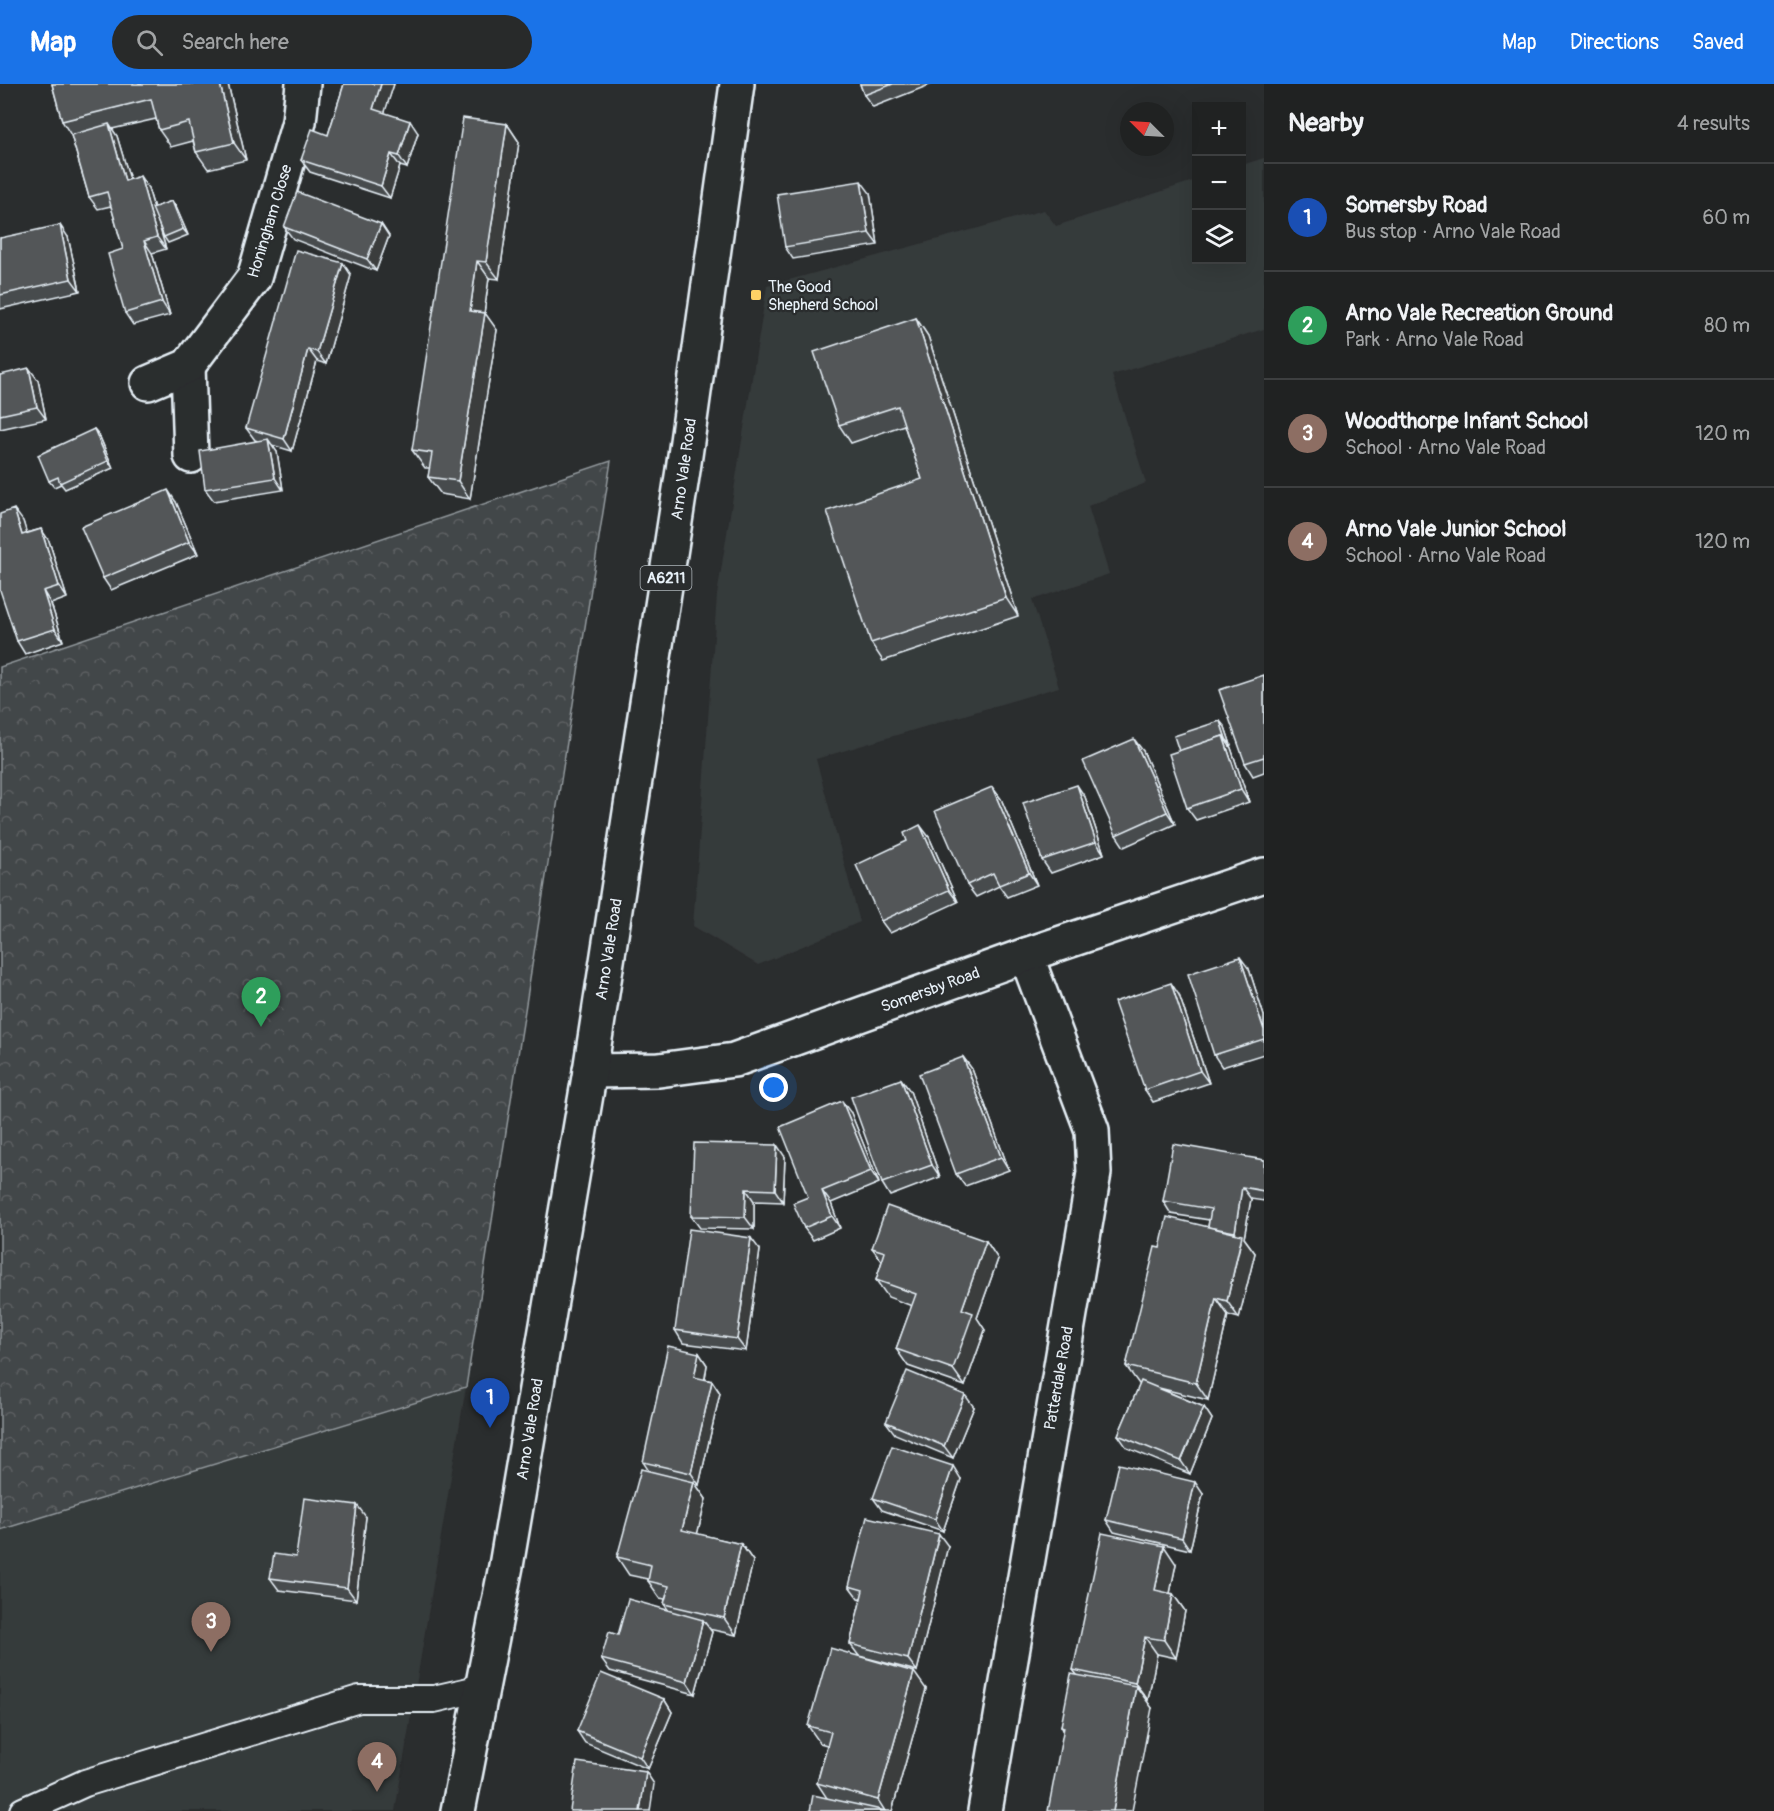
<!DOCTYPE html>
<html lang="en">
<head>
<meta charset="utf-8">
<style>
  body { margin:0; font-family:Pangolin,sans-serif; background:#282a2a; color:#f1f3f6 }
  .controls { position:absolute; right:18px; top:18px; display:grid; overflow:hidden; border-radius:0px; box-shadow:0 6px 24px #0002 }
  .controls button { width:54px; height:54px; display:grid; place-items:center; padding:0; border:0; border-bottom:2px solid #3d3f40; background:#202222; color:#f1f3f6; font:30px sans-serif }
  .compass { position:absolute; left:1120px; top:18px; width:54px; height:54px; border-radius:50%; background:#202222; box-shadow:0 6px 24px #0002; rotate:294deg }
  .you { position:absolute; left:774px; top:1004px; width:21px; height:21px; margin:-15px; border:4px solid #fff; border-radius:50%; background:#1a73e8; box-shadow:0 0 0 9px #1a73e833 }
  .badge { display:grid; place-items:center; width:39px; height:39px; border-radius:50%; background:#1a73e8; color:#fff; font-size:20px; font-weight:700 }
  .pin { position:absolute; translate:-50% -50px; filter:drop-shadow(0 2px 3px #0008) }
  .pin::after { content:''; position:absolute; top:32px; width:21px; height:18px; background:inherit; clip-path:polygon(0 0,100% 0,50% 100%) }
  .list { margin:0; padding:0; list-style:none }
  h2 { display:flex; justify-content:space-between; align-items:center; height:78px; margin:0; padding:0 24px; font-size:26px }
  h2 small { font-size:20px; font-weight:400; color:#a2a4a5 }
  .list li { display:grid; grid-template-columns:39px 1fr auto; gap:18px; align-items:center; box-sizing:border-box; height:108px; padding:0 24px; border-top:2px solid #3d3f40 }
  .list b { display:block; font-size:22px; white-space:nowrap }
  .list p { margin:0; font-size:20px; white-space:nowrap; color:#a2a4a5 }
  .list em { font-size:20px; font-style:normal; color:#a2a4a5 }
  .icon { flex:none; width:33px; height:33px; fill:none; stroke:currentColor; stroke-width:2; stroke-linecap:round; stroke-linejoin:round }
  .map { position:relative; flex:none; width:1264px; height:1727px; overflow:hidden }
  header { display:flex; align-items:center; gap:36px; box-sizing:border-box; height:84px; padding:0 30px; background:#1a73e8; color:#fff }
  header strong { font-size:28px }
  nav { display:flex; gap:33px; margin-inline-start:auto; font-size:21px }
  .search { width:420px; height:54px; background:#282a2a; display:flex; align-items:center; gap:15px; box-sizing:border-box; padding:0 21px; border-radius:33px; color:#a2a4a5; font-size:22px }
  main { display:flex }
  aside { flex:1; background:#202222 }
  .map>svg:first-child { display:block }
</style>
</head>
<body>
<header>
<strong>Map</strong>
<div class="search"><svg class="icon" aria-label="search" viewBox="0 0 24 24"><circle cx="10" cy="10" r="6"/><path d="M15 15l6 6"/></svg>Search here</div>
<nav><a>Map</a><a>Directions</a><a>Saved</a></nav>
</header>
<main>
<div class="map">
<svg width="1264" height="1727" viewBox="0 0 1264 1727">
  <defs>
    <pattern id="park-crowns" width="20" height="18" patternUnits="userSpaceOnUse" patternTransform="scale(1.5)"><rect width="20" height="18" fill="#424648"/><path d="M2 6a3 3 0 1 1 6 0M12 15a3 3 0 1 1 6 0" fill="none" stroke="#5d6163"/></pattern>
  </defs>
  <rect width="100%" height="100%" fill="#2a2d2e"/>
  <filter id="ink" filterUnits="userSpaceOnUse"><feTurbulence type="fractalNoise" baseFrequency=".0167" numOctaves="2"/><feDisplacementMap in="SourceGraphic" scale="12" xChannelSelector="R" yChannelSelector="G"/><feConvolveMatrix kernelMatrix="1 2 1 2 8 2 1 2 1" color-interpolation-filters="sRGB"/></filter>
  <g filter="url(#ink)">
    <g fill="#363a3b">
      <polygon points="1264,74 1264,245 1112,291 1146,399 1088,422 1109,490 1032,516 1059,603 816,675 860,838 758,881 693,842 717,511 767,202 1044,126 1056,142 1196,96 1196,176 1242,176 1242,81"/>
      <polygon points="466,1303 395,1727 0,1727 0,1446"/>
    </g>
    <polygon fill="url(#park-crowns)" stroke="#959ca0" stroke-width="1.5" points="611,377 466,1303 0,1446 0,583"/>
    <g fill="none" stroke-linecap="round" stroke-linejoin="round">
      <defs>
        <polyline id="lane" points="23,1727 85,1699 359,1615 434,1615 482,1604"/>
        <g id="street">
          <polyline points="188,282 191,372"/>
          <polyline points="148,299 188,282 254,194 299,38 303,0"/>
          <polyline points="985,1727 1094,1089 1092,1046 1026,871"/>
        </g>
        <polyline id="secondary" points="590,987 659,986 734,976 1026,871 1264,791"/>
        <polyline id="primary" points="458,1727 506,1482 590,987 683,386 737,0"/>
      </defs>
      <use href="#lane" stroke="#e8f1f8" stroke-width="30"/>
      <use href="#street" stroke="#e8f1f8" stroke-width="38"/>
      <use href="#secondary" stroke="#e8f1f8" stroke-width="38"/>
      <use href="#primary" stroke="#e8f1f8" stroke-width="38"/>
      <use href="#lane" stroke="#2a2d2e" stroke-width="26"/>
      <use href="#street" stroke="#2a2d2e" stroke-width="33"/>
      <use href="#secondary" stroke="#2a2d2e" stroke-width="33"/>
      <use href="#primary" stroke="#2a2d2e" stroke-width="33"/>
    </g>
    <g fill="#474b4d" stroke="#e8f1f8" stroke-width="1.5">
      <polygon points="52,0 228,0 246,76 208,85 196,68 193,57 171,63 159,46 156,35 112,45 117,52 130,96 148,104 154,124 172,117 176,123 188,151 168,159 164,153 158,138 166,165 152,169 170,231 133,241 125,229 123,165 111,122 98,125 89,113 71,51 62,37"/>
      <polygon points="344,0 394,0 384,29 418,49 407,84 400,82 390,114 310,88 301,76 328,51"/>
      <polygon points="860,0 932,0 873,23 864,11"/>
      <polygon points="507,40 519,58 499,195 489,194 484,229 497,246 470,415 441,410 428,393 430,384 425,384 412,366"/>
      <polygon points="870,109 878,161 793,175 785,163"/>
      <polygon points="381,140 389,152 376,187 293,155 284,143"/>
      <polygon points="68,153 80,207 0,225 0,154"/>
      <polygon points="351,191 326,280 317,277 292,367 272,361 277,368 283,406 214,417 205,405 258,357 255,356 246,344"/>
      <polygon points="916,234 928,252 1018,532 883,577 871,559 922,395 904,341 851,359 839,341"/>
      <polygon points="0,291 38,296 46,335 0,345"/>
      <polygon points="94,345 99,351 113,384 65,405 61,400 54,403 49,397"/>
      <polygon points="176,418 198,470 111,506 103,494"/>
      <polygon points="23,437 26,449 41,445 49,457 67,514 51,520 63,557 25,570 17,557"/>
      <polygon points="1264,591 1264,688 1253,692 1245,679"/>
      <polygon points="1225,643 1231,661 1230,662 1231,664 1249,718 1196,736 1187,724 1179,667"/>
      <polygon points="1143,667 1175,740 1124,763 1116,751"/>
      <polygon points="992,703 1001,715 1037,801 1007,813 999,802 976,813 967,801"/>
      <polygon points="1085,713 1104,770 1051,789 1042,776"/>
      <polygon points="929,753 958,818 890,849 881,837"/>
      <polygon points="1249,885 1264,932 1264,970 1222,983 1214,971"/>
      <polygon points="1179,911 1209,999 1153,1018 1145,1006"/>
      <polygon points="963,973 972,985 1009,1086 965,1102 956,1090"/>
      <polygon points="901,995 910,1007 940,1093 890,1112 882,1099"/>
      <polygon points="851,1029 879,1099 831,1119 840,1144 813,1156 804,1144 808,1113"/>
      <polygon points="785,1073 783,1118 754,1117 754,1145 700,1144 691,1132"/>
      <polygon points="1264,1076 1264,1117 1251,1115 1244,1154 1255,1169 1239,1234 1228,1231 1208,1316 1159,1304 1204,1323 1212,1335 1190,1390 1127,1364 1118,1351 1140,1300 1139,1300 1126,1282 1160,1164 1208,1143 1209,1136 1171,1130 1163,1117"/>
      <polygon points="986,1157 998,1175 977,1234 985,1246 965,1302 908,1282 896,1265 912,1222 888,1213 876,1196 882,1177 872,1164"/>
      <polygon points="760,1166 746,1267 683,1259 675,1246"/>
      <polygon points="699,1269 707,1281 705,1295 712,1297 720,1309 699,1401 696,1401 706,1415 697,1450 741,1460 753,1477 736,1551 709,1545 712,1548 695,1610 610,1587 601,1575 618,1551 669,1527 664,1520 665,1515 660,1514 648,1497 648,1495 629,1491 617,1473 649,1387 643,1378"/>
      <polygon points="974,1323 953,1374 895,1350 886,1338"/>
      <polygon points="961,1395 943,1447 882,1426 873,1414"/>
      <polygon points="1203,1410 1190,1466 1114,1448 1106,1436"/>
      <polygon points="366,1433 356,1516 279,1506 270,1494 296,1473"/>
      <polygon points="948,1462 917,1587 859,1572 850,1560 861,1515 858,1514 849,1502"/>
      <polygon points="1176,1480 1170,1509 1173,1510 1185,1527 1176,1574 1157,1570 1148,1616 1146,1616 1152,1624 1063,1646 1061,1642 1077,1591 1073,1586"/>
      <polygon points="926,1605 892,1727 810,1727 827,1714 817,1699 827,1661 820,1659 808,1642"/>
      <polygon points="664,1615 672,1628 648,1685 585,1659 577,1647"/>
    </g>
    <g fill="#3a3d3e" stroke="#e8f1f8" stroke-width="1.5">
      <polygon points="220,0 228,0 246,76 234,59"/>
      <polygon points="381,0 394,0 382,37 373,25"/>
      <polygon points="410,37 418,49 407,84 399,72"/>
      <polygon points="109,40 117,52 134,109 125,97"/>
      <polygon points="507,40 519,58 499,195 486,178"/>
      <polygon points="391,70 400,82 390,114 381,102"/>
      <polygon points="140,92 148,104 166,165 157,153"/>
      <polygon points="861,97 870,109 878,161 869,149"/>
      <polygon points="172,117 176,123 188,151 183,145"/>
      <polygon points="381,140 389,152 376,187 367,175"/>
      <polygon points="60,141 68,153 80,207 71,195"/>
      <polygon points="144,157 152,169 170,231 162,218"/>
      <polygon points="477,177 489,194 482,244 470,227"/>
      <polygon points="343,179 351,191 326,280 317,268"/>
      <polygon points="485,229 497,246 470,415 458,397"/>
      <polygon points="916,234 928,252 1018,532 1006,514"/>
      <polygon points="308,265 317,277 292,367 284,355"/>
      <polygon points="29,284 38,296 46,335 37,323"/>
      <polygon points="94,345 99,351 113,384 108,377"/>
      <polygon points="268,355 277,368 283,406 275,394"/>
      <polygon points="168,406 176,418 198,470 189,458"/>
      <polygon points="14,425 23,437 31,463 22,451"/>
      <polygon points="41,445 49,457 67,514 59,502"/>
      <polygon points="43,507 51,520 63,557 55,545"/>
      <polygon points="1220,637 1225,643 1231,661 1226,655"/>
      <polygon points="1223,652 1231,664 1249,718 1241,705"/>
      <polygon points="1134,655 1143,667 1175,740 1167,728"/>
      <polygon points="1077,701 1085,713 1104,770 1096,758"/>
      <polygon points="992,703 1001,715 1037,801 1029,789"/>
      <polygon points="920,741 929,753 958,818 949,806"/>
      <polygon points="1240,873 1249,885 1264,932 1264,946"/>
      <polygon points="1171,899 1179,911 1209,999 1200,987"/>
      <polygon points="963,973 972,985 1009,1086 1001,1073"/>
      <polygon points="901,995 910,1007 940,1093 932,1081"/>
      <polygon points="842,1017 851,1029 879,1099 871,1087"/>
      <polygon points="777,1061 785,1073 783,1118 775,1106"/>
      <polygon points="1242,1103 1251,1115 1244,1154 1255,1169 1239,1234 1227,1217 1241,1157 1235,1148"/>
      <polygon points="746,1105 754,1117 754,1145 745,1133"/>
      <polygon points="822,1107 831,1119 840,1144 832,1132"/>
      <polygon points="751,1154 760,1166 746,1267 737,1255"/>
      <polygon points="986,1157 998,1175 977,1234 985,1246 965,1302 953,1285 962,1225"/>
      <polygon points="1216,1214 1228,1231 1208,1316 1196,1299"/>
      <polygon points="699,1269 707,1281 703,1305 694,1293"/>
      <polygon points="712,1297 720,1309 699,1401 691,1389"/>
      <polygon points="965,1311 974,1323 953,1374 944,1362"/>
      <polygon points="1204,1323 1212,1335 1190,1390 1181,1377"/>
      <polygon points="953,1382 961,1395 943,1447 935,1435"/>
      <polygon points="694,1398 706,1415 694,1463 682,1446"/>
      <polygon points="1195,1398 1203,1410 1190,1466 1182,1454"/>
      <polygon points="357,1421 366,1433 356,1516 347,1504"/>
      <polygon points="939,1450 948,1462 917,1587 908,1575"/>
      <polygon points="741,1460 753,1477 736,1551 724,1534"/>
      <polygon points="1164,1462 1176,1480 1167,1524 1155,1506"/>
      <polygon points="1173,1510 1185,1527 1176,1574 1164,1556"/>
      <polygon points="703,1536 712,1548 695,1610 687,1598"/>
      <polygon points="1145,1553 1157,1570 1148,1616 1135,1599"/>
      <polygon points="914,1588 926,1605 892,1727 885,1727 878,1716"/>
      <polygon points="1136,1602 1152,1624 1132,1727 1113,1727"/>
      <polygon points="664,1615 672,1628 648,1685 640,1673"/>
      <polygon points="646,1688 654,1700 650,1727 640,1727"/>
    </g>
    <g fill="#535759" stroke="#e8f1f8" stroke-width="1.5">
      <polygon points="52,0 220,0 234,59 196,68 189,38 159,46 151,15 62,37"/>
      <polygon points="344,0 381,0 373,25 410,37 399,72 391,70 381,102 301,76 312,45 328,51"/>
      <polygon points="860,0 893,0 864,11"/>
      <polygon points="463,34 507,40 486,178 477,177 470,227 485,229 458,397 428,393 432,369 412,366"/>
      <polygon points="109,40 125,97 140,92 157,153 144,157 162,218 125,229 108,170 123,165 107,108 89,113 71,51"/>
      <polygon points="861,97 869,149 785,163 777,110"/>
      <polygon points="297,108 381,140 367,175 284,143"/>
      <polygon points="172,117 183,145 164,153 152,124"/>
      <polygon points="60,141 71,195 0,211 0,154"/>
      <polygon points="296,166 343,179 317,268 308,265 284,355 246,344"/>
      <polygon points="916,234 1006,514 871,559 827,427 922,395 898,322 839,341 814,268"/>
      <polygon points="29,284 37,323 0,331 0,291"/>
      <polygon points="94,345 108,377 60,399 58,393 49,397 38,371"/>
      <polygon points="268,355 275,394 205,405 200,367"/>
      <polygon points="168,406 189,458 103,494 81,443"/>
      <polygon points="14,425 22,451 41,445 59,502 43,507 55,545 17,557 0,506 0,430"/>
      <polygon points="1264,591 1264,673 1245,679 1219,606"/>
      <polygon points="1220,637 1226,655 1225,655 1223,652 1179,667 1174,652"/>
      <polygon points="1223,652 1241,705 1187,724 1169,670"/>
      <polygon points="1134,655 1167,728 1116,751 1083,677"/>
      <polygon points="1077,701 1096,758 1042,776 1023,719"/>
      <polygon points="992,703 1029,789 999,801 993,789 967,801 935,727"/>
      <polygon points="920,741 949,806 881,837 856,781 907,757 904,749"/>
      <polygon points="1240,873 1264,946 1264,955 1214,971 1188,890"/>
      <polygon points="1171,899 1200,987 1145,1006 1114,918"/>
      <polygon points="963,973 1001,1073 956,1090 919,990"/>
      <polygon points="901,995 932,1081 882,1099 851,1013"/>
      <polygon points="842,1017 871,1087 822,1107 832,1132 804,1144 793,1119 808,1113 780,1043"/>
      <polygon points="694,1059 777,1061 775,1106 746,1105 745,1133 691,1132"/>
      <polygon points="1173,1060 1264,1076 1264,1107 1242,1103 1235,1148 1208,1143 1211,1125 1163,1117"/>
      <polygon points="887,1122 986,1157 962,1225 973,1229 953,1285 896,1265 916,1210 876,1196 885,1168 872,1164"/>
      <polygon points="1167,1133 1242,1151 1227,1217 1216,1214 1196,1299 1126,1282 1155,1163 1160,1164"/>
      <polygon points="689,1145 751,1154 737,1255 675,1246"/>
      <polygon points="668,1262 699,1269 694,1293 712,1297 691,1389 643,1378"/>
      <polygon points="907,1287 965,1311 944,1362 886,1338"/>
      <polygon points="1141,1297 1204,1323 1181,1377 1118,1351"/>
      <polygon points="892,1362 953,1382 935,1435 873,1414"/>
      <polygon points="1119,1380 1195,1398 1182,1454 1106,1436"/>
      <polygon points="641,1385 694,1398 682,1446 741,1460 724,1534 664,1520 669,1502 648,1497 651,1481 617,1473"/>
      <polygon points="304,1414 357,1421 347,1504 270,1494 274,1470 296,1473"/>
      <polygon points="867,1433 939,1450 908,1575 850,1560 863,1506 849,1502"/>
      <polygon points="1102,1449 1164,1462 1155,1506 1173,1510 1164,1556 1145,1553 1135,1599 1073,1586"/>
      <polygon points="628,1515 703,1536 687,1598 601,1575 609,1548 618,1551"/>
      <polygon points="830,1564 914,1588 878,1716 817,1699 831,1648 808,1642"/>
      <polygon points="601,1589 664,1615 640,1673 577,1647"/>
      <polygon points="1071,1590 1136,1602 1113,1727 1048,1727 1064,1643 1061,1642"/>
      <polygon points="577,1678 646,1688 640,1727 570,1727"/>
      <polygon points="813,1711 886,1727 810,1727"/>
    </g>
  </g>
  <rect fill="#ffd166" stroke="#2a2d2e" stroke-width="2" x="750" y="205" width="12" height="12" rx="3"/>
  <g text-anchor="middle" stroke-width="4.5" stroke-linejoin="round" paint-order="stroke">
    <rect fill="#2a2d2e" stroke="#afb6bb" stroke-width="1.5" x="640.5" y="482" width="51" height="24" rx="4.5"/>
    <g font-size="15" font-weight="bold" fill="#e8f1f8">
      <text x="666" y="499">A6211</text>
    </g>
    <g font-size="16" fill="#e8f1f8" stroke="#2a2d2e">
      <text transform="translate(269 137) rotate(-73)" y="6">Honingham Close</text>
      <text transform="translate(683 385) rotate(-82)" y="6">Arno Vale Road</text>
      <text transform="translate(608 865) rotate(-81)" y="6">Arno Vale Road</text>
      <text transform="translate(930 905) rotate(-20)" y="6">Somersby Road</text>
      <text transform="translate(1058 1294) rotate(-80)" y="6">Patterdale Road</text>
      <text transform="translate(529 1345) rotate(-81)" y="6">Arno Vale Road</text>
    </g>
    <g font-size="16" fill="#e8f1f8" stroke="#2a2d2e" text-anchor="start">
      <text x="768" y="208">The Good<tspan x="768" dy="18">Shepherd School</tspan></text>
    </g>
  </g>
</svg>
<div class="controls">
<button>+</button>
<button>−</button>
<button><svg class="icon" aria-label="layers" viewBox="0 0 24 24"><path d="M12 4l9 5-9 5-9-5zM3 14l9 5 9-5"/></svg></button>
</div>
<svg class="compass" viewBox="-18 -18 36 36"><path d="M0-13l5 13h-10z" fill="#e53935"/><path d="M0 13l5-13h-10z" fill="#a2a4a5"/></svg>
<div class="you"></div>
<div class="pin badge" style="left:490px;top:1344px;background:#1a4fb4">1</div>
<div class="pin badge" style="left:261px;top:943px;background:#2e9e5b">2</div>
<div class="pin badge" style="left:211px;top:1568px;background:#8d6e63">3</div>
<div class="pin badge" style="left:377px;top:1708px;background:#8d6e63">4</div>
</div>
<aside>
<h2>Nearby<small>4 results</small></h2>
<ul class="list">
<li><span class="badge" style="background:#1a4fb4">1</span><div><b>Somersby Road</b><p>Bus stop · Arno Vale Road</p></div><em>60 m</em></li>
<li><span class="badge" style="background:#2e9e5b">2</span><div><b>Arno Vale Recreation Ground</b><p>Park · Arno Vale Road</p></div><em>80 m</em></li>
<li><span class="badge" style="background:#8d6e63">3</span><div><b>Woodthorpe Infant School</b><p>School · Arno Vale Road</p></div><em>120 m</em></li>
<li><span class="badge" style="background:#8d6e63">4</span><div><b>Arno Vale Junior School</b><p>School · Arno Vale Road</p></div><em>120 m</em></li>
</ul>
</aside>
</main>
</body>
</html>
